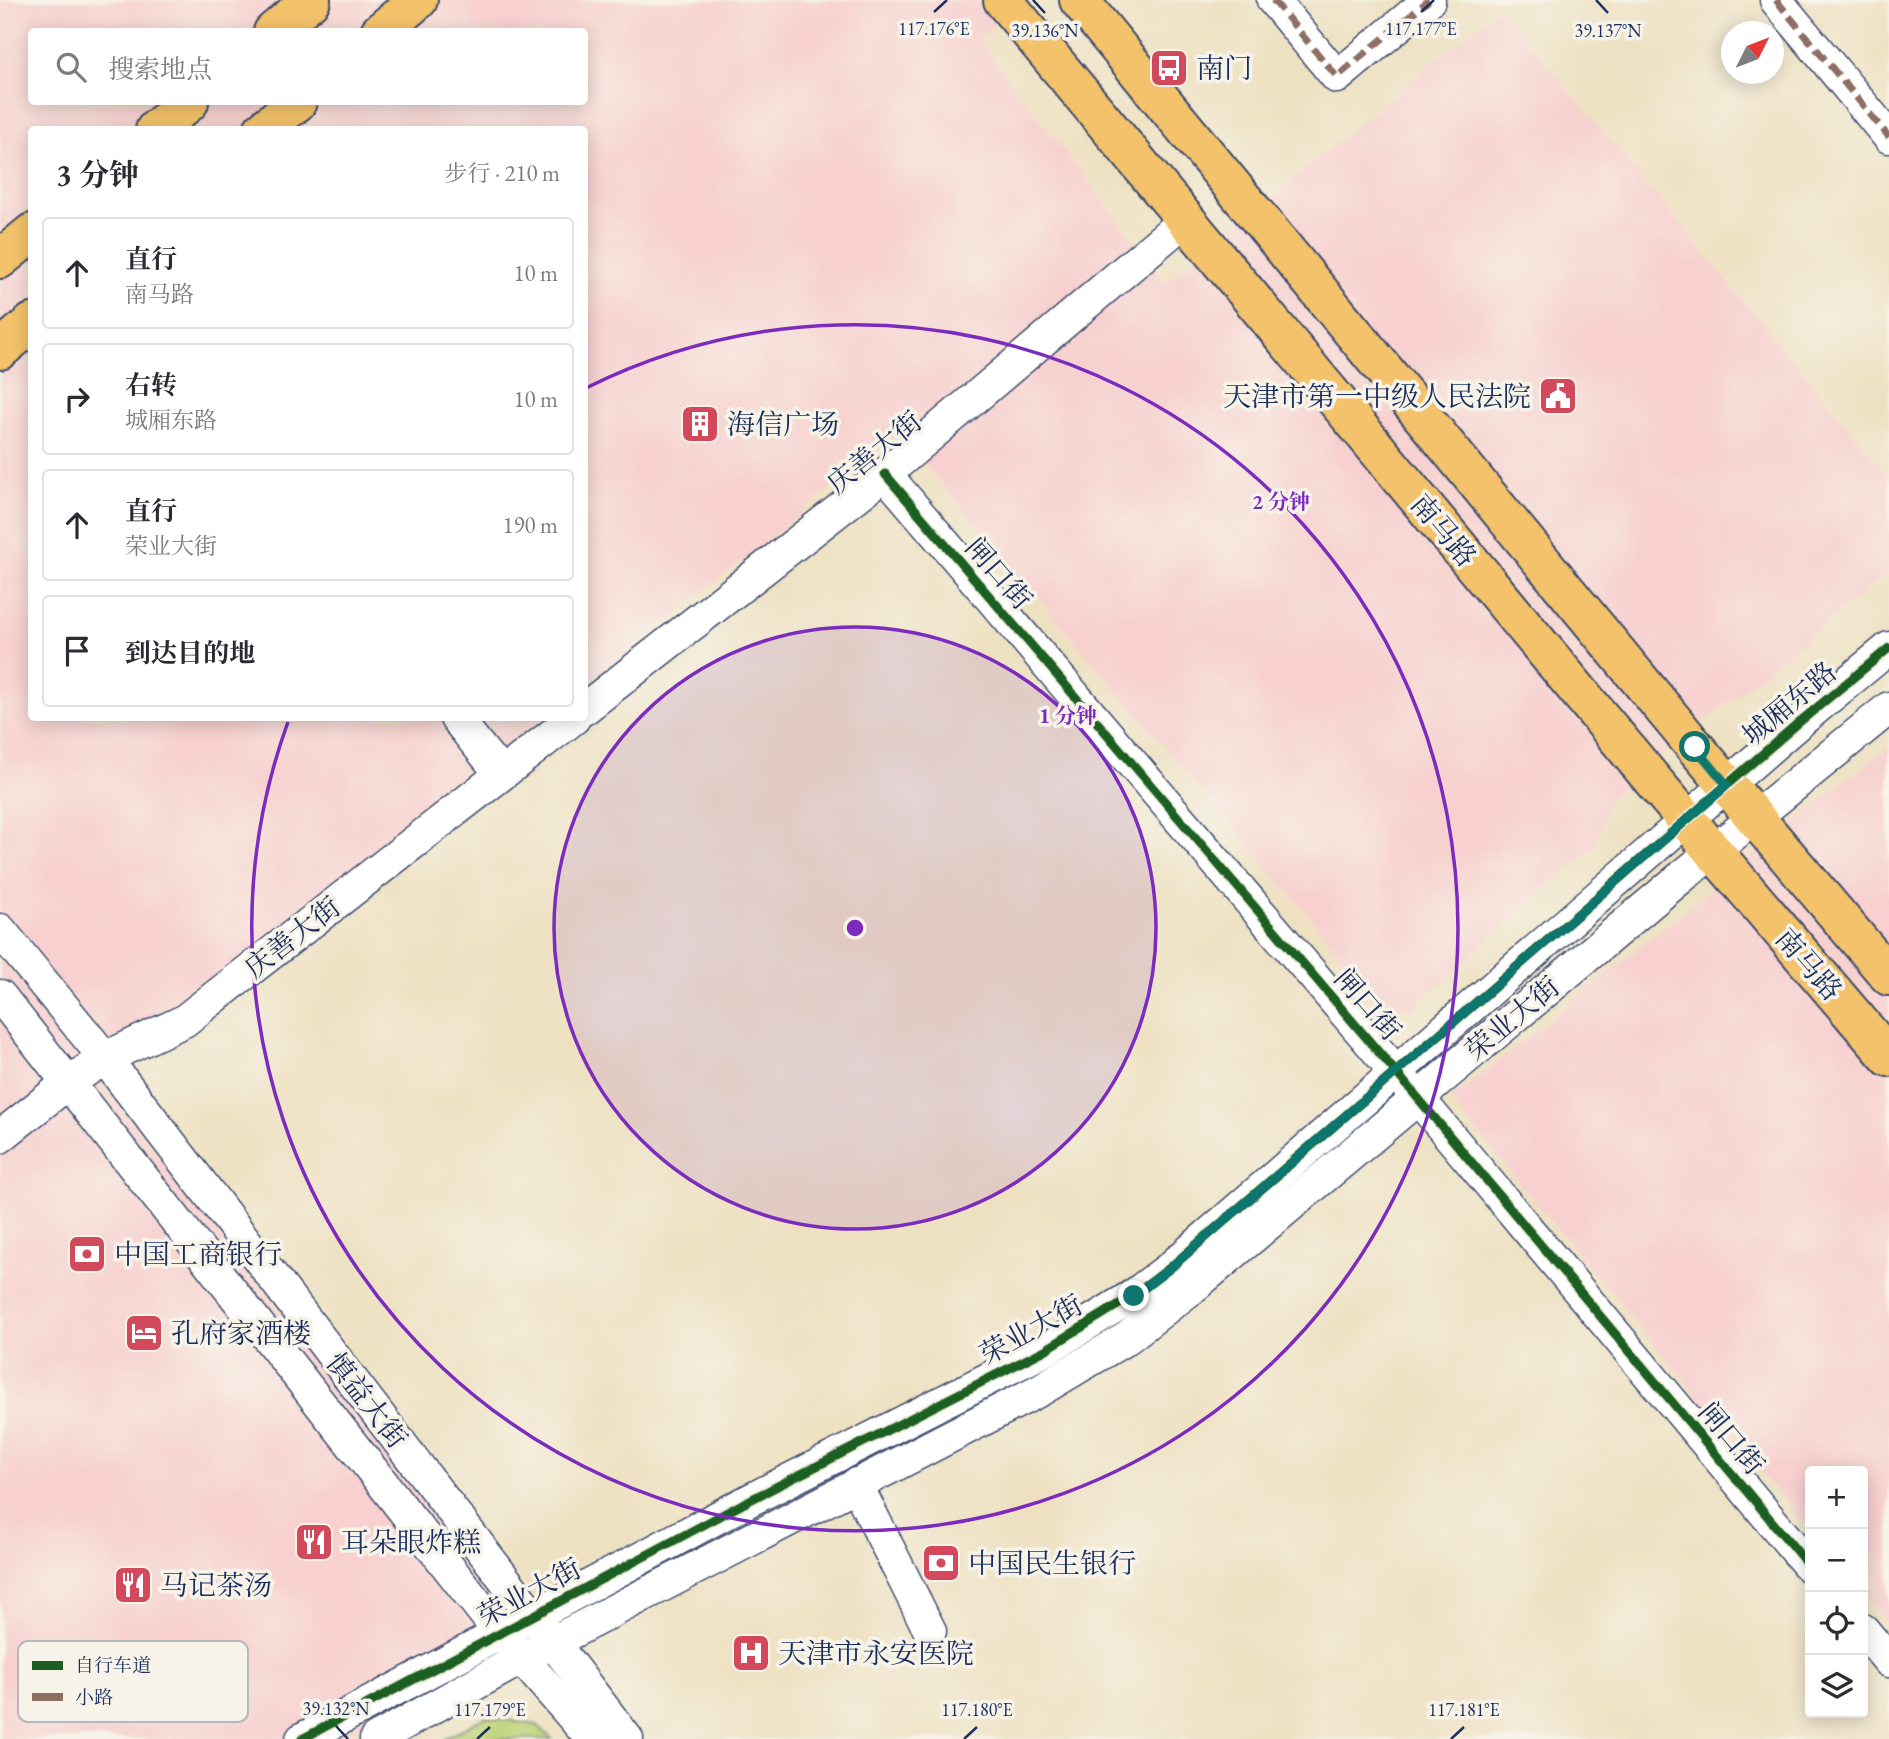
<!DOCTYPE html>
<html lang="zh">
<head>
<meta charset="utf-8">
<style>
  body { margin:0; font-family:"EB Garamond","Noto Serif SC",serif; background:#f2f2f3; color:#2b2b33 }
  .controls { position:absolute; right:21px; bottom:21px; display:grid; overflow:hidden; border-radius:7px; box-shadow:0 4px 18px #0003 }
  .controls button { width:63px; height:63px; display:grid; place-items:center; padding:0; border:0; border-bottom:2px solid #e1e1e2; background:#fff; color:#2b2b33; font:35px sans-serif }
  .compass { position:absolute; left:1721px; top:21px; width:63px; height:63px; border-radius:50%; background:#fff; box-shadow:0 4px 18px #0003; rotate:48deg }
  .stop { position:absolute; width:21px; height:21px; margin:-16px; border:5px solid #0f766e; border-radius:50%; background:#fff }
  .stop.end { background:#0f766e; border-color:#fff; box-shadow:0 2px 7px #0008 }
  .list { margin:0; padding:0; list-style:none }
  h2 { display:flex; justify-content:space-between; align-items:center; height:91px; margin:0; padding:0 28px; font-size:30px }
  h2 small { font-size:23px; font-weight:400; color:#7c7c81 }
  .list li { display:grid; grid-template-columns:46px 1fr auto; gap:21px; align-items:center; box-sizing:border-box; height:112px; margin:0 14px 14px; padding:0 14px; border:2px solid #e1e1e2; border-radius:7px }
  .list b { display:block; font-size:26px; white-space:nowrap }
  .list p { margin:0; font-size:23px; white-space:nowrap; color:#7c7c81 }
  .list em { font-size:23px; font-style:normal; color:#7c7c81 }
  .icon { flex:none; width:38px; height:38px; fill:none; stroke:currentColor; stroke-width:2; stroke-linecap:round; stroke-linejoin:round }
  .map { position:relative; flex:none; width:1889px; height:1739px; overflow:hidden }
  .search { position:absolute; background:#fff; box-shadow:0 4px 18px #0003; left:28px; top:28px; width:560px; height:77px; display:flex; align-items:center; gap:18px; box-sizing:border-box; padding:0 24px; border-radius:7px; color:#7c7c81; font-size:26px }
  .panel { position:absolute; background:#fff; box-shadow:0 4px 18px #0003; left:28px; top:126px; width:560px; height:595px; border-radius:7px }
  .map>svg:first-child { display:block }
</style>
</head>
<body>
<div class="map">
<svg width="1889" height="1739" viewBox="0 0 1889 1739">
  <rect width="100%" height="100%" fill="#f7f3e8"/>
  <filter id="ink" filterUnits="userSpaceOnUse"><feTurbulence type="fractalNoise" baseFrequency=".0143" numOctaves="2"/><feDisplacementMap in="SourceGraphic" scale="14" xChannelSelector="R" yChannelSelector="G"/><feConvolveMatrix kernelMatrix="1 2 1 2 8 2 1 2 1" color-interpolation-filters="sRGB"/></filter>
  <filter id="wash" filterUnits="userSpaceOnUse"><feTurbulence type="fractalNoise" baseFrequency=".00686" numOctaves="4" result="noise"/><feDisplacementMap in="SourceGraphic" scale="28" xChannelSelector="R" yChannelSelector="G"/><feGaussianBlur stdDeviation="1.57" result="paint"/><feColorMatrix in="noise" values="0 0 0 0 0 0 0 0 0 0 0 0 0 0 0 0 0 1.4 0 .05"/><feComposite in="paint" operator="in"/></filter>
  <g filter="url(#wash)">
    <rect width="100%" height="100%" fill="#eee1c2"/>
    <g fill="#f7d0cf" fill-rule="evenodd">
      <path d="M0 0H1024L978 39 1166 283 1500 8 1889 476V572L1608 799 1596 844 1412 1008 1388 1009 899 434 585 687 584 130H32V718H547L99 1079 534 1638 336 1739H0ZM32 32H584V102H32Z"/>
      <polygon points="1889,746 1889,1625 1863,1593 1863,1471 1810,1471 1810,1531 1450,1100"/>
    </g>
    <polygon fill="#bcd175" stroke="#6c806a" stroke-width="2" points="485,1717 537,1725 552,1739 444,1739"/>
  </g>
  <g filter="url(#ink)">
    <g fill="none" stroke-linecap="round" stroke-linejoin="round">
      <defs>
        <g id="minor">
          <polyline points="1273,0 1337,77 1429,0"/>
          <polyline points="1776,0 1889,137"/>
          <polyline points="885,474 1417,1097 1810,1567"/>
          <polyline points="584,709 885,474 1185,220"/>
          <polyline points="456,718 501,774"/>
          <polyline points="0,930 105,1058 627,1739"/>
          <polyline points="0,996 500,1633 592,1739"/>
          <polyline points="0,1137 69,1082 105,1058 184,1021 574,718"/>
          <polyline points="856,1484 930,1631"/>
          <polyline points="1863,1630 1889,1661"/>
          <polyline points="302,1739 750,1500 1045,1350 1134,1295 1170,1268 1797,724 1889,648"/>
          <polyline points="376,1739 522,1658 1040,1390 1127,1338 1192,1288 1673,884 1889,708"/>
        </g>
        <g id="major">
          <polyline points="1003,0 1655,783 1889,1057"/>
          <polyline points="1079,0 1695,747 1889,976"/>
          <polyline points="273,32 311,0"/>
          <polyline points="380,32 418,0"/>
          <polyline points="155,130 189,102"/>
          <polyline points="263,130 297,102"/>
          <polyline points="0,259 32,233"/>
          <polyline points="0,350 32,323"/>
        </g>
      </defs>
      <use href="#minor" stroke="#3b4a6d" stroke-width="35"/>
      <use href="#major" stroke="#3b4a6d" stroke-width="42"/>
      <use href="#minor" stroke="#fff" stroke-width="32"/>
      <use href="#major" stroke="#f3c26a" stroke-width="38"/>
      <g stroke="#8d6e63" stroke-width="7" stroke-dasharray="14 7" stroke-linecap="butt">
        <polyline points="1273,0 1337,77 1429,0"/>
        <polyline points="1776,0 1889,137"/>
      </g>
      <defs>
        <g id="cycleway">
          <polyline points="885,474 1417,1097 1810,1567"/>
          <polyline points="302,1739 750,1500 1045,1350 1134,1295 1170,1268 1797,724 1889,648"/>
        </g>
      </defs>
      <use href="#cycleway" stroke="#f7f3e8" stroke-width="13"/>
      <use href="#cycleway" stroke="#1b5e20" stroke-width="9"/>
    </g>
  </g>
  <g fill="none" stroke-linecap="round" stroke-linejoin="round" filter="url(#ink)">
    <polyline stroke="#0f766e" stroke-width="9" points="1134,1296 1170,1268 1727,785 1695,747"/>
  </g>
  <path fill="none" stroke="#1b2f5e" stroke-width="2.5" d="M1033 0 1045 13M1596 0 1608 13M934 12 947 0M1421 12 1434 0M336 1726 348 1739M477 1739 490 1727M964 1739 977 1727M1451 1739 1464 1727"/>
  <circle cx="855" cy="928" r="301" fill="#7b2cbf" fill-opacity=".12"/>
  <g fill="none" stroke="#7b2cbf" stroke-width="3.5">
    <circle cx="855" cy="928" r="301"/>
    <path d="M586 388A603 603 0 1 1 288 722"/>
  </g>
  <defs>
    <symbol id="bus-square" viewBox="-11 -11 22 22"><rect x="-9" y="-9" width="18" height="18" rx="4" fill="#d1495b" stroke="#f7f3e8"/><path d="M-5-6H5V4H4V6H2V4H-2V6H-4V4H-5ZM-3.5-4V0h7V-4ZM-3.5 1.2v1.5H-2V1.2ZM2 1.2v1.5H3.5V1.2Z" fill="#fff"/></symbol>
    <symbol id="civic-square" viewBox="-11 -11 22 22"><rect x="-9" y="-9" width="18" height="18" rx="4" fill="#d1495b" stroke="#f7f3e8"/><path d="M-.6-6.5H3V-4.5H.6V-3L4-1V1h2V6H-6V1h2V-1L-.6-3ZM-1.2 2.5V6h2.4V2.5Z" fill="#fff"/></symbol>
    <symbol id="building-square" viewBox="-11 -11 22 22"><rect x="-9" y="-9" width="18" height="18" rx="4" fill="#d1495b" stroke="#f7f3e8"/><path d="M-4-6H4V6H1V3H-1V6H-4ZM-2.5-4.3h1.7v1.8h-1.7ZM.8-4.3h1.7v1.8H.8ZM-2.5-1h1.7V.8h-1.7ZM.8-1h1.7V.8H.8Z" fill="#fff"/></symbol>
    <symbol id="bank-square" viewBox="-11 -11 22 22"><rect x="-9" y="-9" width="18" height="18" rx="4" fill="#d1495b" stroke="#f7f3e8"/><path d="M-6-4H6V4H-6ZM0-2.3a2.3 2.3 0 1 0 0 4.6a2.3 2.3 0 1 0 0-4.6Z" fill="#fff"/></symbol>
    <symbol id="hotel-square" viewBox="-11 -11 22 22"><rect x="-9" y="-9" width="18" height="18" rx="4" fill="#d1495b" stroke="#f7f3e8"/><path d="M-6-4.5h1.5V1H6V5H4.5V3h-9V5H-6ZM-4 0a1.8 1.8 0 1 1 3.6 0ZM.5 0V-2.5h3Q6-2.5 6 0Z" fill="#fff"/></symbol>
    <symbol id="restaurant-square" viewBox="-11 -11 22 22"><rect x="-9" y="-9" width="18" height="18" rx="4" fill="#d1495b" stroke="#f7f3e8"/><path d="M-5-6h1v4h1v-4h1v4h1v-4h1v5L-1.5 .5V6h-2V.5L-5-1ZM5-6V6H3V1.5H1.5Q1.5-4 5-6Z" fill="#fff"/></symbol>
    <symbol id="hospital-square" viewBox="-11 -11 22 22"><rect x="-9" y="-9" width="18" height="18" rx="4" fill="#d1495b" stroke="#f7f3e8"/><path d="M-5-5h3v3.5h4V-5h3V5h-3V1.5h-4V5h-3Z" fill="#fff"/></symbol>
  </defs>
  <g fill-rule="evenodd">
    <use href="#bus-square" x="1147" y="46" width="44" height="44"/>
    <use href="#civic-square" x="1536" y="374" width="44" height="44"/>
    <use href="#building-square" x="678" y="402" width="44" height="44"/>
    <use href="#bank-square" x="65" y="1232" width="44" height="44"/>
    <use href="#hotel-square" x="122" y="1311" width="44" height="44"/>
    <use href="#restaurant-square" x="292" y="1520" width="44" height="44"/>
    <use href="#bank-square" x="919" y="1541" width="44" height="44"/>
    <use href="#restaurant-square" x="111" y="1563" width="44" height="44"/>
    <use href="#hospital-square" x="729" y="1631" width="44" height="44"/>
  </g>
  <g text-anchor="middle" stroke-width="7" stroke-linejoin="round" paint-order="stroke">
    <g font-size="28" fill="#1b2f5e" stroke="#f7f3e8" text-anchor="start">
      <text x="1196" y="78">南门</text>
      <text x="1531" y="406" text-anchor="end">天津市第一中级人民法院</text>
      <text x="727" y="434">海信广场</text>
      <text x="114" y="1264">中国工商银行</text>
      <text x="171" y="1343">孔府家酒楼</text>
      <text x="341" y="1552">耳朵眼炸糕</text>
      <text x="968" y="1573">中国民生银行</text>
      <text x="160" y="1595">马记茶汤</text>
      <text x="778" y="1663">天津市永安医院</text>
    </g>
    <g font-size="28" fill="#1b2f5e" stroke="#f7f3e8">
      <text transform="translate(874 452) rotate(-39)" y="10">庆善大街</text>
      <text transform="translate(1444 530) rotate(50)" y="10">南马路</text>
      <text transform="translate(999 573) rotate(49)" y="10">闸口街</text>
      <text transform="translate(1789 703) rotate(-40)" y="10">城厢东路</text>
      <text transform="translate(292 937) rotate(-38)" y="10">庆善大街</text>
      <text transform="translate(1809 964) rotate(49)" y="10">南马路</text>
      <text transform="translate(1368 1004) rotate(49)" y="10">闸口街</text>
      <text transform="translate(1512 1018) rotate(-40)" y="10">荣业大街</text>
      <text transform="translate(1031 1329) rotate(-29)" y="10">荣业大街</text>
      <text transform="translate(367 1400) rotate(52)" y="10">慎益大街</text>
      <text transform="translate(1732 1438) rotate(50)" y="10">闸口街</text>
      <text transform="translate(529 1592) rotate(-28)" y="10">荣业大街</text>
    </g>
  </g>
  <rect x="18" y="1641" width="230" height="81" rx="10" fill="#f7f3e8" stroke="#b5b8bf" stroke-width="2"/>
  <rect x="32" y="1661" width="31" height="9" fill="#1b5e20"/>
  <rect x="32" y="1693" width="31" height="8" fill="#8d6e63"/>
  <g font-size="19" fill="#1b2f5e">
    <text x="75" y="1672">自行车道</text>
    <text x="75" y="1704">小路</text>
  </g>
  <g font-size="18" text-anchor="middle" fill="#1b2f5e" stroke="#f7f3e8" stroke-width="7" stroke-linejoin="round" paint-order="stroke">
    <text x="934" y="35">117.176°E</text>
    <text x="1421" y="35">117.177°E</text>
    <text x="1045" y="37">39.136°N</text>
    <text x="1608" y="37">39.137°N</text>
    <text x="336" y="1715">39.132°N</text>
    <text x="490" y="1716">117.179°E</text>
    <text x="977" y="1716">117.180°E</text>
    <text x="1464" y="1716">117.181°E</text>
  </g>
  <circle cx="855" cy="928" r="10" fill="#7b2cbf" stroke="#f7f3e8" stroke-width="3.5"/>
  <g font-size="21" text-anchor="middle" font-weight="bold" fill="#7b2cbf" stroke="#f7f3e8" stroke-width="7" stroke-linejoin="round" paint-order="stroke">
    <text x="1281" y="509">2 分钟</text>
    <text x="1068" y="723">1 分钟</text>
  </g>
</svg>
<div class="controls">
<button>+</button>
<button>−</button>
<button><svg class="icon" aria-label="locate" viewBox="0 0 24 24"><circle cx="12" cy="12" r="6"/><path d="M12 2v4M12 18v4M2 12h4M18 12h4"/></svg></button>
<button><svg class="icon" aria-label="layers" viewBox="0 0 24 24"><path d="M12 4l9 5-9 5-9-5zM3 14l9 5 9-5"/></svg></button>
</div>
<svg class="compass" viewBox="-18 -18 36 36"><path d="M0-13l5 13h-10z" fill="#e53935"/><path d="M0 13l5-13h-10z" fill="#7c7c81"/></svg>
<div class="stop" style="left:1695px;top:747px"></div>
<div class="stop end" style="left:1134px;top:1296px"></div>
<div class="search"><svg class="icon" aria-label="search" viewBox="0 0 24 24"><circle cx="10" cy="10" r="6"/><path d="M15 15l6 6"/></svg>搜索地点</div>
<section class="panel">
<h2>3 分钟<small>步行 · 210 m</small></h2>
<ul class="list">
<li><svg class="icon" aria-label="ahead" viewBox="0 0 24 24"><path d="M12 20V5M6 11l6-6 6 6"/></svg><div><b>直行</b><p>南马路</p></div><em>10 m</em></li>
<li><svg class="icon" aria-label="right" viewBox="0 0 24 24"><path d="M7 20v-9h11M14 6l5 5-5 5"/></svg><div><b>右转</b><p>城厢东路</p></div><em>10 m</em></li>
<li><svg class="icon" aria-label="ahead" viewBox="0 0 24 24"><path d="M12 20V5M6 11l6-6 6 6"/></svg><div><b>直行</b><p>荣业大街</p></div><em>190 m</em></li>
<li><svg class="icon" aria-label="arrive" viewBox="0 0 24 24"><path d="M6 21V4h12l-3 4 3 4H6"/></svg><div><b>到达目的地</b></div></li>
</ul>
</section>
</div>
</body>
</html>
